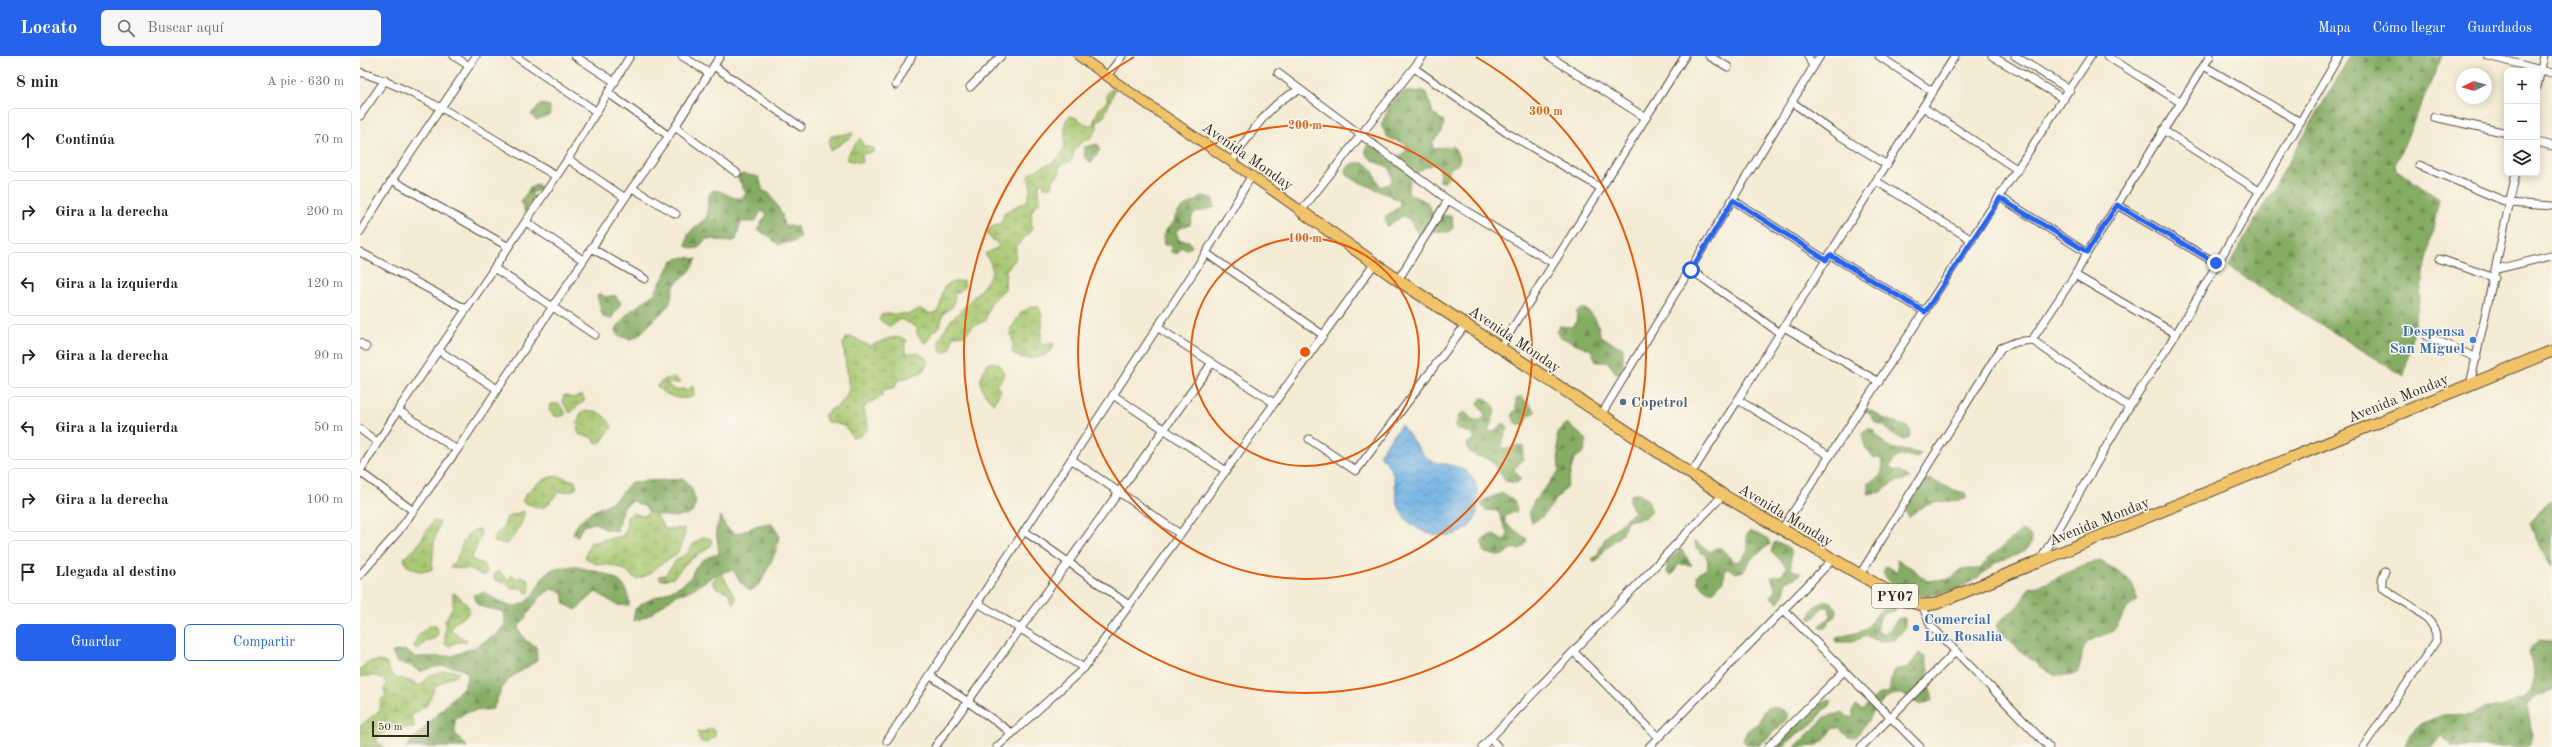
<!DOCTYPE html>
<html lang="es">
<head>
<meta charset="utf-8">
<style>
  body { margin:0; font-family:"Old Standard TT",serif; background:#f6f6f6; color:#222 }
  .controls { position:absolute; right:12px; top:12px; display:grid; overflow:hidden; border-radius:6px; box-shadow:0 2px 10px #0003 }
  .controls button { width:36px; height:36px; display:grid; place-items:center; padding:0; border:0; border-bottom:1px solid #e0e0e0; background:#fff; color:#222; font:20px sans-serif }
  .compass { position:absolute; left:2096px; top:12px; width:36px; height:36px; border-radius:50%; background:#fff; box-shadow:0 2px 10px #0003; rotate:265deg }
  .scale { position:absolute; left:12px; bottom:10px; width:57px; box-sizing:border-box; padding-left:4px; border:2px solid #3b2a1e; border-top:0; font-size:11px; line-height:14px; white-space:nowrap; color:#3b2a1e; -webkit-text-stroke:3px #fbf7ec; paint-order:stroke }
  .stop { position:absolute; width:12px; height:12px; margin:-9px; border:3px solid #2563eb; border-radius:50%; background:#fff }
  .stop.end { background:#2563eb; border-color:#fff; box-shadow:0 1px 4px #0008 }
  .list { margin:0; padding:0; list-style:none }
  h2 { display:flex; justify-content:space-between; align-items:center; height:52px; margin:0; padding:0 16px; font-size:17px }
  h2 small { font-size:13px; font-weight:400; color:#767676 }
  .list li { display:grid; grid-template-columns:26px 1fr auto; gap:12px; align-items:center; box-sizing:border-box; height:64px; margin:0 8px 8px; padding:0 8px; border:1px solid #e0e0e0; border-radius:6px }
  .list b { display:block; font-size:15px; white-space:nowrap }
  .list em { font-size:13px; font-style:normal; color:#767676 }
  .actions { display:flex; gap:8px; padding:12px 16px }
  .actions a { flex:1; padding:9px 0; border:1px solid #2563eb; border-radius:6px; text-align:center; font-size:14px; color:#2563eb }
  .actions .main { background:#2563eb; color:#fff }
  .icon { flex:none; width:22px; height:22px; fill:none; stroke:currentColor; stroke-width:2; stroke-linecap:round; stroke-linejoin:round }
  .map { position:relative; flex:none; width:2192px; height:691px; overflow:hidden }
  header { display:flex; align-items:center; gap:24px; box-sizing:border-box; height:56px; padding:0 20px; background:#2563eb; color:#fff }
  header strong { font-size:19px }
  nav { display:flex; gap:22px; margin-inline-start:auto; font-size:14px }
  .search { width:280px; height:36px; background:#f6f6f6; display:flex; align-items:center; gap:10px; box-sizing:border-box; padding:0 14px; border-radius:6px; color:#767676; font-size:15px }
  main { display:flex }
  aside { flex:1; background:#fff }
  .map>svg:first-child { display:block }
</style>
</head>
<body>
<header>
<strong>Locato</strong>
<div class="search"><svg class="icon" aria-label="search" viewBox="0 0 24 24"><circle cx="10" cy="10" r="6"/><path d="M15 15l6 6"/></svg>Buscar aquí</div>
<nav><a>Mapa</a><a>Cómo llegar</a><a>Guardados</a></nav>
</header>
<main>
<aside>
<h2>8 min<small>A pie · 630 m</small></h2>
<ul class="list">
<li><svg class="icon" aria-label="ahead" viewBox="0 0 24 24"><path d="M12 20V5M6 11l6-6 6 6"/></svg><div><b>Continúa</b></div><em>70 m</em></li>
<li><svg class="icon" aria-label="right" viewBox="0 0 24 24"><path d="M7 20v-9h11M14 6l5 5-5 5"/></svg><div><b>Gira a la derecha</b></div><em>200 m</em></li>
<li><svg class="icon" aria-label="left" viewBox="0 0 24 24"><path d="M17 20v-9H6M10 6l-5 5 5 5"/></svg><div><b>Gira a la izquierda</b></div><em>120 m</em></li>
<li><svg class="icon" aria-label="right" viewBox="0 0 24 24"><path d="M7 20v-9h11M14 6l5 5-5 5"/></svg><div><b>Gira a la derecha</b></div><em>90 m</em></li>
<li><svg class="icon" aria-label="left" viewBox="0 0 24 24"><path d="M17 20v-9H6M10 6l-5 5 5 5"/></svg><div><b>Gira a la izquierda</b></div><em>50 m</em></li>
<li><svg class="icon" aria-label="right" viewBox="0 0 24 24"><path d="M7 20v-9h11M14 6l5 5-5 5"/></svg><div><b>Gira a la derecha</b></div><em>100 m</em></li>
<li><svg class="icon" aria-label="arrive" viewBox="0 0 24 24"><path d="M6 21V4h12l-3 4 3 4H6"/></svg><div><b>Llegada al destino</b></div></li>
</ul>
<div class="actions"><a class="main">Guardar</a><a>Compartir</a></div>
</aside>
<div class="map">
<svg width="2192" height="691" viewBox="0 0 2192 691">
  <defs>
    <pattern id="forest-firs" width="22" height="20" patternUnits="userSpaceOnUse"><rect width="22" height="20" fill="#85ac63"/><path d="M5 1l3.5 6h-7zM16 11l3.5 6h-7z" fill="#6e8c51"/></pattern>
    <pattern id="wetland-marsh" width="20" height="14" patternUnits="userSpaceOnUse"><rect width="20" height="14" fill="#a7c871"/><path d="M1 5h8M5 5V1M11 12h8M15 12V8" fill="none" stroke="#89a35c"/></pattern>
    <pattern id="water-waves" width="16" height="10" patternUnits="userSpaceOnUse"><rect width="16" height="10" fill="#70b1e4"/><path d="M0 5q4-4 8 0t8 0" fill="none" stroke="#5d90b8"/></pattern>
  </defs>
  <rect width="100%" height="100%" fill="#fbf7ec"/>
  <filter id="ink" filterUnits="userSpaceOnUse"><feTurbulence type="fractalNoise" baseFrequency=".025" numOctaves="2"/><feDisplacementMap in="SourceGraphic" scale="8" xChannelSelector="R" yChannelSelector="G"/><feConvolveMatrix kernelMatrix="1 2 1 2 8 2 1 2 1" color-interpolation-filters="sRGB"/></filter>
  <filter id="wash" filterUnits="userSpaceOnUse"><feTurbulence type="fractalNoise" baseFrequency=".012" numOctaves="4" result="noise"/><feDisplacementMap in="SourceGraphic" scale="16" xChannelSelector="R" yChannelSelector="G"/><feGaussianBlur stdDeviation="0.9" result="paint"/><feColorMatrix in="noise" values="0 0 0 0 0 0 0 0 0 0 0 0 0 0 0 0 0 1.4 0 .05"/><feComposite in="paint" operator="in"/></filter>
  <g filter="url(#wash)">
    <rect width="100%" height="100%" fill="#f4ebd4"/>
    <g fill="url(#forest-firs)" stroke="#606b40">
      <polygon points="1990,0 2082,0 2034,112 2079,143 2044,320 1868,211"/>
      <path d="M1064 35 1068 40 1073 58 1084 65 1082 76 1073 85V93L1093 90 1100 101 1099 107 1089 114 1090 121 1085 126 1079 125 1080 112 1075 108C1061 112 1044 122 1049 138L1067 146 1073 159 1092 160 1093 172 1088 176 1076 175 1059 180 1049 163 1043 160 1027 170 1025 161 1040 150 1039 144 993 123 987 119 986 113 991 108C1014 102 1012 118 1021 131L1032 126 1030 112 1012 104 1006 98V91L1010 86 1016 85C1023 91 1022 99 1029 105L1035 104 1046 95V88L1028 82 1021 69 1030 49 1043 36Z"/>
      <polygon points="181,48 190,50 190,59 176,64 171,58"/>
      <polygon points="738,88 740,94 731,107 725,102 724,91"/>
      <path d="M384 118 399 121 403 135 409 137 422 158 424 170H437L440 182 435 185 418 189 409 180 397 174 407 158 401 155 395 166H381L376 184C365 189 358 182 346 183L338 192 332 193 326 190 328 178 347 161 348 140 353 134C365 134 370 144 382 142L386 137 377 120Z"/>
      <polygon points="178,128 180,134 171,137 175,142 174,148 169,147 165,157 161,145 170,132"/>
      <path d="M843 140 852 142 855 151 833 158 830 169 824 170 816 175 819 184 829 185 832 191 827 193 821 191 817 198 811 196 810 189H804C801 180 807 171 814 166 816 150 832 149 843 140Z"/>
      <polygon points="325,201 337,203 330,215 315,228 309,249 277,281 270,283 258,280 255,274 268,257 294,238 313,204"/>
      <polygon points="240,237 245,241 255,239 261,247 251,263 243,261 237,239"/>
      <path d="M1224 252C1234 258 1240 269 1240 281L1263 292V311L1260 316 1256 317 1248 306H1236L1231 294 1200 281 1196 276 1199 270 1211 271 1216 267 1217 255Z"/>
      <polygon points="1161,340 1175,354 1175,357 1169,359 1164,370 1155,367 1152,358 1156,353 1156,343"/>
      <path d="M1121 342 1127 343 1136 352 1128 376 1134 375 1144 367 1148 372 1141 389 1145 394 1157 389 1164 390 1163 403 1154 413 1161 423 1157 427 1145 425 1131 404C1119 399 1109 403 1107 387L1115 383 1112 378 1095 372 1099 359 1105 356 1114 365H1121L1125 359 1118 348Z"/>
      <polygon points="1506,352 1525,363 1548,371 1551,376 1549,383 1543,383 1530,377 1525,370 1516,367 1510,358 1504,355"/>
      <polygon points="1207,367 1227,384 1224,396 1214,403 1207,430 1183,460 1172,467 1169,456 1174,445 1199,415 1197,377"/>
      <path d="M1506 373H1512C1531 399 1533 390 1561 398L1556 402C1543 398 1536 397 1530 411L1535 415H1540L1550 422 1532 427 1522 436 1508 438 1509 427 1521 420 1523 408 1520 402H1514L1505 391 1502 378Z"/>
      <path d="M324 423 332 433 336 446 332 457C316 464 305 460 289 456L285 451 273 445 263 451 257 475 245 473 235 467 223 470 217 481 213 477C222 456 233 457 251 446 259 442 265 432 271 426Z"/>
      <path d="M1570 423C1581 429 1593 434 1605 437L1606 443C1584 447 1565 443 1549 462 1539 449 1556 425 1570 423Z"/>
      <path d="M1142 437C1151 441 1156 445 1157 455L1145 460V467L1167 483 1164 490 1159 494C1147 489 1148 500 1138 500 1134 500 1129 497 1125 497L1121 485 1132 478 1144 484 1148 479 1138 455 1125 454 1121 449 1124 444Z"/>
      <polygon points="1277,437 1288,443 1292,456 1287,461 1267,465 1261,479 1246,492 1235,507 1232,503 1237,499 1246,481 1274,455 1269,445 1271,439"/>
      <polygon points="2192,444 2192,510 2180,493 2170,467 2187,447"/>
      <path d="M361 460 366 471 376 478C392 473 395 467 412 468L419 479 417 493 400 528 390 535 380 526 373 514C350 518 347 526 329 535 325 537 321 537 317 539 300 549 293 561 273 565L275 553C290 540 314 537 329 523 332 520 333 515 335 512 342 503 349 500 359 498L356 473Z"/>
      <path d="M1389 475 1407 482 1410 488 1390 504 1384 515 1376 517 1371 513H1365L1364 525 1354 535 1348 536 1338 527 1337 519 1347 512C1350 500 1343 499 1336 492L1335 485 1350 496 1355 492H1361L1374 506 1380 505 1388 494 1386 480Z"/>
      <path d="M1660 475C1668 475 1671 478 1672 486 1659 504 1649 498 1634 508 1626 514 1620 521 1612 525 1587 540 1535 551 1523 516L1526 510 1538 516 1537 504 1552 512 1567 525 1592 522 1601 513H1620L1628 503Z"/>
      <polygon points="1417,486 1426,490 1431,496 1431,513 1441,517 1436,522 1426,525 1424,538 1418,546 1411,541 1416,534 1411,521 1422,519 1427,511 1411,495 1414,487"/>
      <polygon points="1321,493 1332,509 1319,508 1312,519 1307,517 1307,506"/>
      <path d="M1740 505C1759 516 1774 520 1777 544L1767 553 1754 575C1744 580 1725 582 1723 595 1721 603 1721 608 1717 617 1708 619 1702 620 1693 618 1683 615 1640 579 1636 570 1650 553 1658 556 1668 532 1694 529 1713 508 1740 505Z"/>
      <path d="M213 510C239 517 270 517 269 550L257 549 236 536 216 554 205 548 203 536 191 533 180 541 158 572 165 584 176 590 177 604C169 611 161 614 153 620 142 628 138 641 133 653L106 656 95 664V677L107 691H46L105 629 108 617C94 607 77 609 60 616L50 609 37 607 32 596 44 594 55 601 92 600 115 591 137 578 145 568 144 556 119 550 113 539 124 536C144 549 159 560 175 535 180 528 182 520 189 515 195 511 207 511 213 510Z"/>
      <path d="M1463 545 1471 546 1477 553 1476 560 1463 573 1460 572 1461 568 1471 561 1469 551H1463L1453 563H1450C1450 556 1456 548 1463 545Z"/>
      <path d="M1533 548 1536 554 1521 559 1517 572 1521 577 1527 576 1539 562H1545V572L1535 584 1520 586 1507 580 1489 586H1476L1475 583C1484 578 1499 578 1505 573 1515 565 1518 549 1533 548Z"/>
      <polygon points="2178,585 2192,586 2192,635 2175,640 2167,649 2172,677 2170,689 2167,691 2092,691 2091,688 2081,680 2071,691 2044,691 2050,678 2060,668 2083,659 2113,658 2125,652 2138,652 2162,643 2171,635 2174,622 2169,595"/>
      <path d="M1559 597 1565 601 1569 614C1562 626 1572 632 1573 644L1561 649C1554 647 1551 642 1545 639 1522 631 1507 672 1494 682L1488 681 1479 672H1473C1462 691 1456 691 1435 691L1465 661 1483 656 1488 661H1494L1492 655 1496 650 1502 654 1517 639 1529 636 1532 617 1537 613 1549 611Z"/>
      <path d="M1465 644 1471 645 1469 651C1460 654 1460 661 1454 666 1442 677 1435 676 1424 691H1417L1432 672 1443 665 1454 651Z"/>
      <path d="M1406 652C1414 650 1423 652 1428 658L1427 663 1400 689H1387L1383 684 1387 675 1398 667Z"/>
    </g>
    <g fill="url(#wetland-marsh)" stroke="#717948">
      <path d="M751 33 754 34 753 38 744 60 737 66V73L729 84 723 85 714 94 712 104 699 110 700 117 693 124 692 131H685L682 126 679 128 680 145 671 156 672 173 656 191 655 204 646 214 645 233 631 246 625 265 613 270 605 279 593 280 591 292 587 296H581L579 283C584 277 587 269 592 263 601 254 632 225 632 214 632 208 628 203 625 198L640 190 625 177 630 172 641 167 645 156 667 145 671 133 668 120C678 109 696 110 703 95 707 85 703 74 706 64L710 60C720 61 723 69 732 70L739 53 747 45V38Z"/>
      <polygon points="493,77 492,80 470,95 469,86 471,80"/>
      <polygon points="500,82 503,89 515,93 513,96 502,98 503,107 487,104 487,99"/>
      <path d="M603 225 605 231 595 238 593 250 583 258 580 270 571 277 570 284 565 288 557 278V271L540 263 531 271 519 264 522 258H548L560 253 571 258 577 256C587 238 574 227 603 225Z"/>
      <path d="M672 250 679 251C685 265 681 275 680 288L693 287V293C684 304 663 305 652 297L653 286 650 274 661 257Z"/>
      <path d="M493 281 509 290C522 286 533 277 547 284L544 290 546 297H558L569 305 562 316 537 325 535 331 523 334 522 340 506 349 503 355 508 367V373L498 381H492C486 368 479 368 467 366L464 359C475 348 484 351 489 332L483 287 486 282Z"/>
      <path d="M633 306 639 308 644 317 642 323 636 330 641 334 634 348C620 333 616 328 627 308Z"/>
      <path d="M315 322 321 327H306L304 332H307V328L315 334 324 333 325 335 333 330 334 339C324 347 307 340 298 332L297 329 305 323Z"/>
      <polygon points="204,339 213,342 222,339 225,344 210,357 202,345"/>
      <polygon points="190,348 199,348 205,356 205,359 199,361 193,359 189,354"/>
      <path d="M227 355C238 354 247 360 252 371L241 386H235L232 381 220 379C215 373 218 364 221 357Z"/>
      <path d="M197 420 215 425 217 432 212 435 199 436 186 450 181 452 162 446C167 433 183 421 197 420Z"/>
      <path d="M164 455C165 465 154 481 147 488L134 486V480L143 472 147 461Z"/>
      <path d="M289 456 295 457 305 473 324 472 325 478 318 496 313 501 302 507 288 519 277 523C269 519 266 514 258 511 245 506 235 512 225 501L230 487 262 480 266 474 267 461 272 457 284 460Z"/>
      <path d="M73 465 80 466 74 485 72 513C63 518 55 514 46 509L44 502 56 492Z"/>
      <path d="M120 473 121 480 111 503 123 508 127 514 124 520 112 514 90 511C104 500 98 476 120 473Z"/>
      <polygon points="344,481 351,483 352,489 326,507 313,522 301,524 299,520 305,519 317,503 327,498 334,487"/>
      <polygon points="139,515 148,524 152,519 157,523 162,521 168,523 170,536 166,537 163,532 150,532 147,527 135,524 134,518"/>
      <polygon points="361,516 376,543 374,548 368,536 356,532 352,526"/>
      <polygon points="93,537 99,540 109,551 109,557 93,568 91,575 107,585 95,587 89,590 85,588 85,565 93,550"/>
      <polygon points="72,568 77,571 78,578 74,583 67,584 59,593 54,591 58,579"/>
      <path d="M20 605 26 607C34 625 33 620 49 625 53 626 56 629 61 630L68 620C79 617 89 611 99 617L76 630 67 649 51 660 55 672C41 671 23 672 16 685L24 691H0V670L19 655 22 643 26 639 24 634 27 628C21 618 11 619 0 621V613L8 606Z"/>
      <polygon points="350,672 355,675 355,681 346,687 340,685 337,675 343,676"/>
    </g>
    <path fill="url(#water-waves)" stroke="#566e81" d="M1041 369C1050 379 1056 391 1065 400 1078 413 1100 403 1113 423 1118 431 1118 437 1118 446 1118 490 1062 487 1043 459 1032 445 1039 424 1029 410 1027 406 1022 402 1019 398Z"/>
  </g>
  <g filter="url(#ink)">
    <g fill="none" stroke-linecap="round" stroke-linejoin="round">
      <defs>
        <g id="minor">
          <polyline points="94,0 109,10"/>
          <polyline points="155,0 237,56"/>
          <polyline points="215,0 255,26"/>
          <polyline points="322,0 349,17"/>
          <polyline points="1189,0 1286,62"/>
          <polyline points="1349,0 1368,11"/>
          <polyline points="1448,0 1453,11"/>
          <polyline points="1519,0 1573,36"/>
          <polyline points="1632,0 1704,43"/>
          <polyline points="1655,0 1710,34"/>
          <polyline points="1747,0 1820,46"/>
          <polyline points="2128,0 2192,17"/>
          <polyline points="354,10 441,71"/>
          <polyline points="1844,10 1940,66"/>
          <polyline points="1054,12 1144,75 1241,132"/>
          <path d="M0 16C68 38 134 84 196 120"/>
          <polyline points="918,17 1088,144 1193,207"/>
          <polyline points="747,20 762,0"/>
          <polyline points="536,29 552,0"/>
          <polyline points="610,31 641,0"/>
          <polyline points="2177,31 2184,0"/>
          <polyline points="248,37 309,80"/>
          <polyline points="1432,46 1472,75 1527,109"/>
          <polyline points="1563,51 1658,114"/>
          <polyline points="0,60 25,24"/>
          <polyline points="2074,61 2147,77"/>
          <polyline points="315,71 377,117"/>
          <polyline points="1803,74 1899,135"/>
          <polyline points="2177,86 2192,90"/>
          <polyline points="208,103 265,142"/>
          <path d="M871 106C889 81 910 44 940 34"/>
          <polyline points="2059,109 2149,147 2192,150"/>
          <polyline points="32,124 147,190"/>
          <polyline points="1516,125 1612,184"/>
          <polyline points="272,132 316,158"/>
          <polyline points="1640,141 1727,197"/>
          <polyline points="1373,144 1466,204"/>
          <polyline points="1757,149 1856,207"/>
          <polyline points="941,155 1063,0"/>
          <polyline points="166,166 223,204"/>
          <polyline points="0,176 32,124 116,0"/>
          <polyline points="231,192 285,223"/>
          <polyline points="0,196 106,253"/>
          <polyline points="846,197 963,279"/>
          <polyline points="1470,199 1565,256"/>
          <polyline points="2080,203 2135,222"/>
          <polyline points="134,212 235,279"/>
          <polyline points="2137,213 2191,200"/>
          <polyline points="1331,214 1420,277"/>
          <polyline points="1715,219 1816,278"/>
          <polyline points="1038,224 1088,144"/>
          <polyline points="797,271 914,347"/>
          <polyline points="1424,271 1519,326"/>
          <polyline points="2067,280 2117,302"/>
          <polyline points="1672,284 1715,219 1727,197 1850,0"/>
          <polyline points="0,287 6,291"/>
          <polyline points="1140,292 1325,0"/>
          <polyline points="78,294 137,333"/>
          <polyline points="2110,329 2156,117"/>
          <polyline points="753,339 866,415"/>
          <polyline points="1378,344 1470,400"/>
          <polyline points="38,354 97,394"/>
          <polyline points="1241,359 1460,0"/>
          <polyline points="0,373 17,386"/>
          <polyline points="949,383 996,415 1106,268"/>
          <polyline points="711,403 820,478"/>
          <polyline points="0,415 38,354 208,103 270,0"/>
          <polyline points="0,416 52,454"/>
          <polyline points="1331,418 1595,0"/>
          <polyline points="1422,473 1731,0"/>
          <polyline points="664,475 769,549"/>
          <polyline points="1680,505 1769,351 1816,278 1979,0"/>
          <polyline points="0,519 38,476 97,394 265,142 315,71 360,0"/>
          <polyline points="1499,520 1641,292 1656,286 1672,284 1769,351"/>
          <polyline points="618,547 724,612"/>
          <polyline points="1562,549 1571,570 1689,691"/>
          <polyline points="1423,553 1560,691"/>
          <polyline points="1215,597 1298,681"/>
          <polyline points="571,620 652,677"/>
          <polyline points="1130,682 1138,691"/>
          <polyline points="527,685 846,197 892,119"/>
          <polyline points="575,691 852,307"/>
          <polyline points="637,691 724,612 1015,207"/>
          <polyline points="1122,691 1363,439"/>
          <polyline points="1289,691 1472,504"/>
          <polyline points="1408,691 1484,615"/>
          <polyline points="1501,691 1596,595"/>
          <path d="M2003 691 2076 585C2079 559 2040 546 2022 531V523L2025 515"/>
        </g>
        <path id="major" d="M719 0C792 53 868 102 941 155"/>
        <polyline id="highway" points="941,155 1038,224 1363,439 1545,545 1562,549 1575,548 2192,295"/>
      </defs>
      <use href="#minor" stroke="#574739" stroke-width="9"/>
      <use href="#major" stroke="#574739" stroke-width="11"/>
      <use href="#highway" stroke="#574739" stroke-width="13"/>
      <use href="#minor" stroke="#fff" stroke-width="7"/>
      <use href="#major" stroke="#f1c369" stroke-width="9"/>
      <use href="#highway" stroke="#f1c369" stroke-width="11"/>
    </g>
  </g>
  <g fill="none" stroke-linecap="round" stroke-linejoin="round" filter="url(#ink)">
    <polyline stroke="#2563eb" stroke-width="5" points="1331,214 1373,144 1466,204 1470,199 1565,256 1640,142 1727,196 1757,149 1856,207"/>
  </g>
  <g fill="none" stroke="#e8590c" stroke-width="2">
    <circle cx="945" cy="296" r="114"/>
    <circle cx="945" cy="296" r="227"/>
    <path d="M1116 1A341 341 0 1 1 774 1"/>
  </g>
  <g fill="#3f7fe0" stroke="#fbf7ec" stroke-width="1.5">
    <circle cx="2113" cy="284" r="4"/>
    <circle cx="1556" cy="572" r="4"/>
  </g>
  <circle fill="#5c6f8a" stroke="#fbf7ec" stroke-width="1.5" cx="1263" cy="346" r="4"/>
  <g text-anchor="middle" stroke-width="3" stroke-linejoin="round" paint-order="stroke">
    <rect fill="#fbf7ec" stroke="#75685c" stroke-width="1" x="1512" y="528" width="46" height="24" rx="3"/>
    <g font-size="14" font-weight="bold" fill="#3b2a1e">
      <text x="1535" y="545">PY07</text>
    </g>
    <g font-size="15" fill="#3b2a1e" stroke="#fbf7ec">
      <text transform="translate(888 100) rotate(35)" y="5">Avenida Monday</text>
      <text transform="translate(1155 283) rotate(34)" y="5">Avenida Monday</text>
      <text transform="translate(2038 342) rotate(-22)" y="5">Avenida Monday</text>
      <text transform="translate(1426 459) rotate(31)" y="5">Avenida Monday</text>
      <text transform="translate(1739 465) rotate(-22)" y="5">Avenida Monday</text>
    </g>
    <g font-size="15" font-weight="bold" fill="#366cbe" stroke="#fbf7ec" text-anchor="end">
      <text x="2105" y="280">Despensa<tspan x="2105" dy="17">San Miguel</tspan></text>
      <text x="1564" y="568" text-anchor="start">Comercial<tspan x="1564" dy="17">Luz Rosalia</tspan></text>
    </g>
    <g font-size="15" font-weight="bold" fill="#4e5e75" stroke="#fbf7ec" text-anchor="start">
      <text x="1271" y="351">Copetrol</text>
    </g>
  </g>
  <circle cx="945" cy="296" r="6" fill="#e8590c" stroke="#fbf7ec" stroke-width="2"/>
  <g font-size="12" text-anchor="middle" font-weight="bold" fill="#e8590c" stroke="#fbf7ec" stroke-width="3" stroke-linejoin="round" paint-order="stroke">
    <text x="1186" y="59">300 m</text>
    <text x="945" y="73">200 m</text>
    <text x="945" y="186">100 m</text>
  </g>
</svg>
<div class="controls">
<button>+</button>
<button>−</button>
<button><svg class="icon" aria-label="layers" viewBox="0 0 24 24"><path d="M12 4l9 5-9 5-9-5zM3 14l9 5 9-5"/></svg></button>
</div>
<svg class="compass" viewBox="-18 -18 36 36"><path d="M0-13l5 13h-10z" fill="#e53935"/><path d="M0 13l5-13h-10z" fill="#767676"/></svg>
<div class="scale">50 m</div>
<div class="stop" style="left:1331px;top:214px"></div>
<div class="stop end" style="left:1856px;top:207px"></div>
</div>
</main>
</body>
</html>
